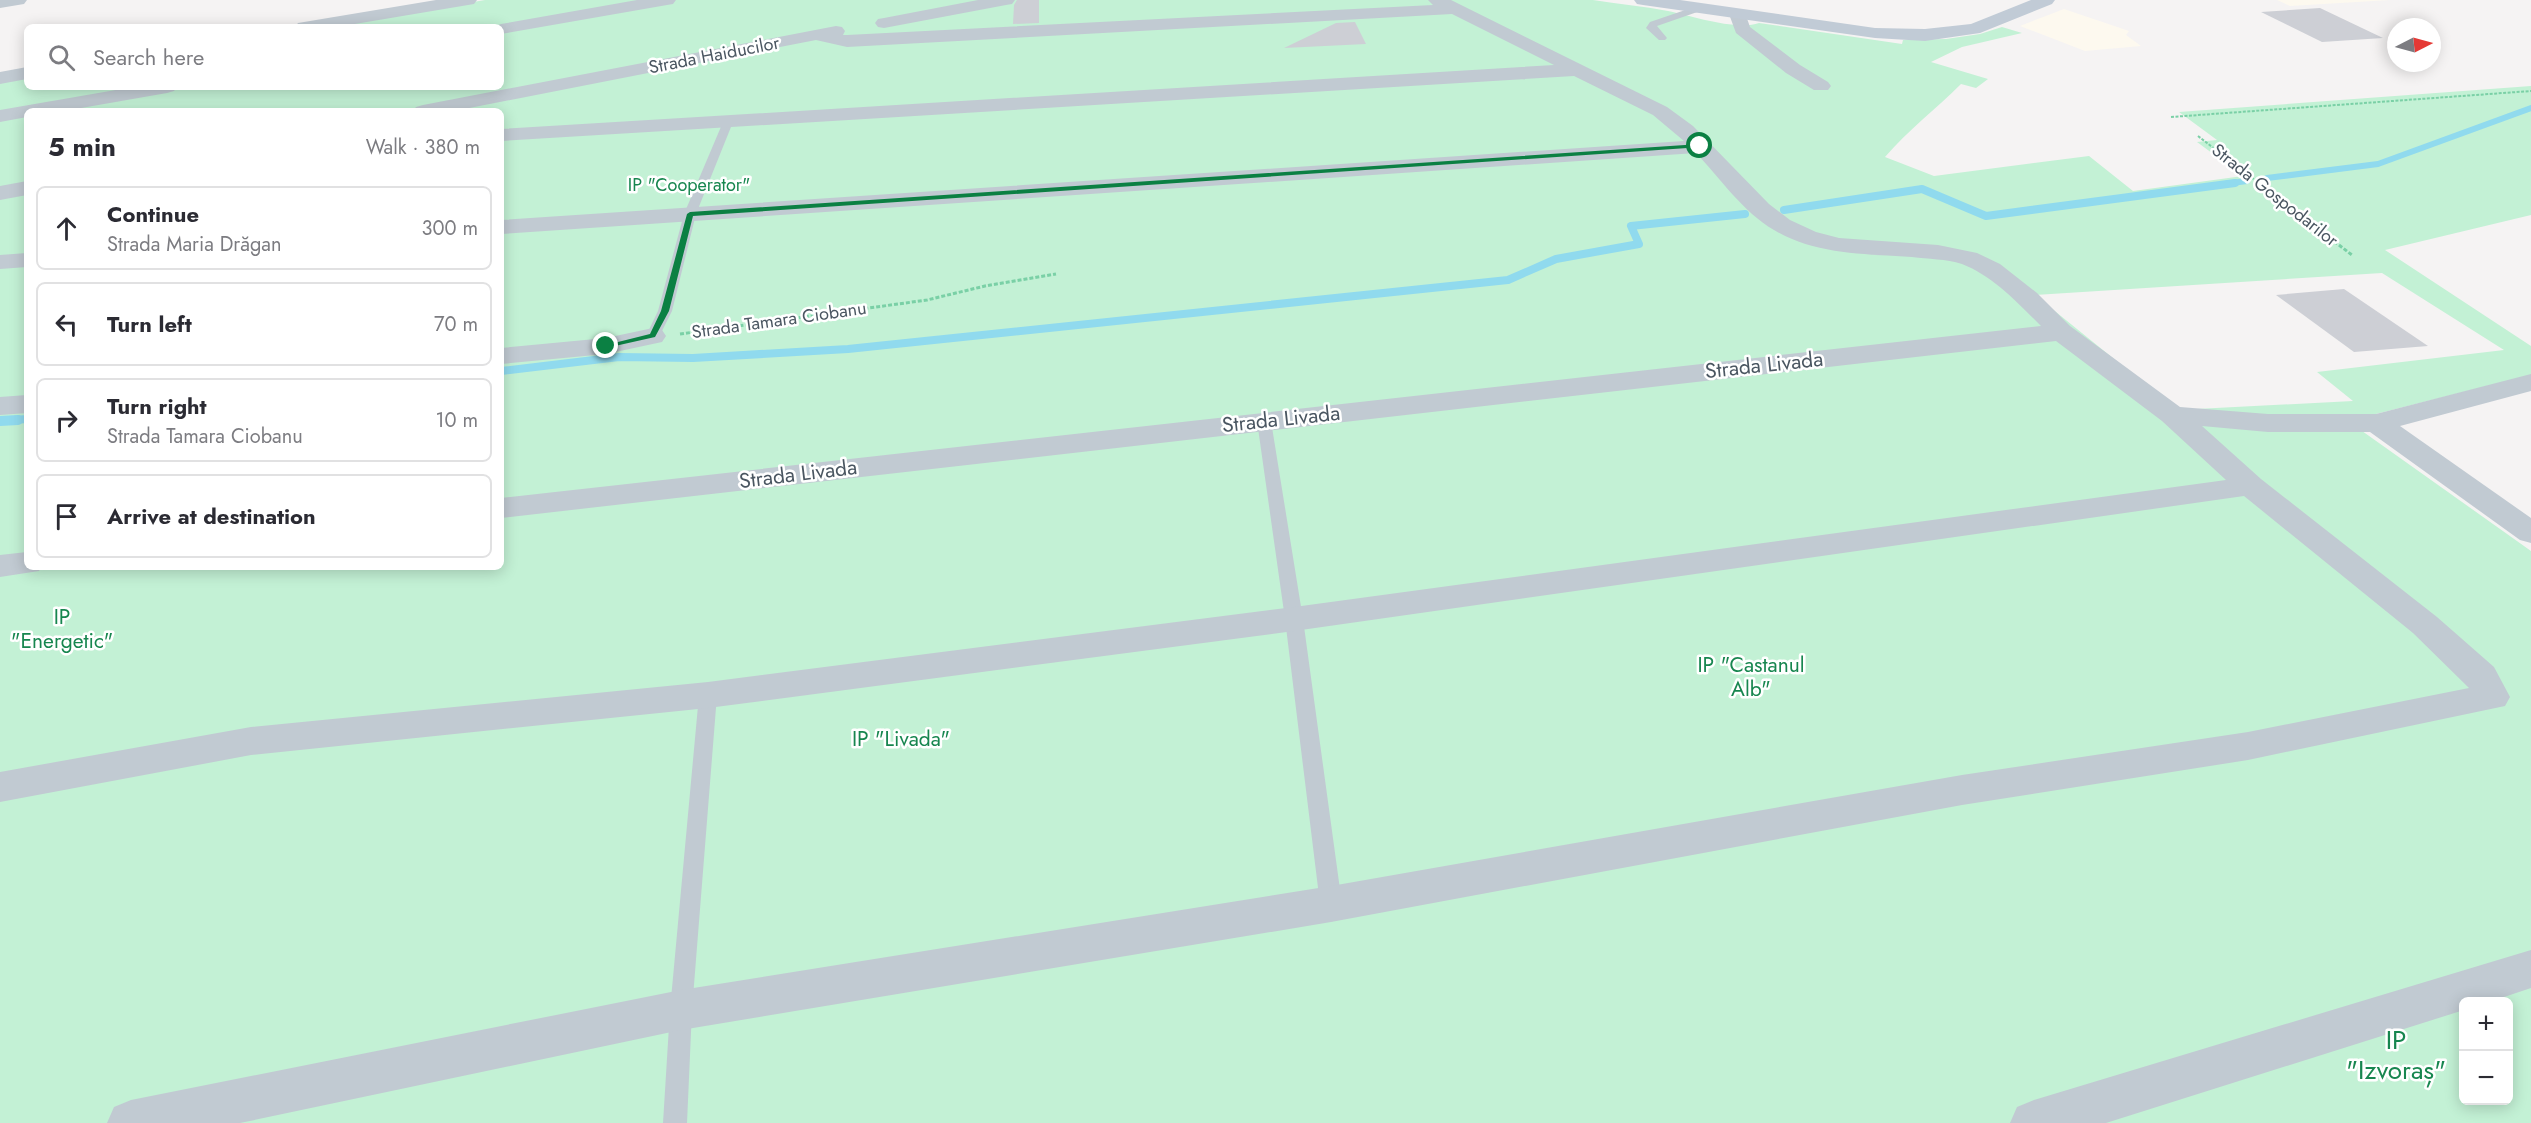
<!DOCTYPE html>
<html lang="en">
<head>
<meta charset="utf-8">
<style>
  body { margin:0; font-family:Jost,sans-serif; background:#f2f2f3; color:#2b2b33 }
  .controls { position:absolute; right:18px; bottom:18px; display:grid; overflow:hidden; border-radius:9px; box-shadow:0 3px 15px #0003 }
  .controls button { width:54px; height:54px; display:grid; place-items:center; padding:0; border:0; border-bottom:2px solid #e1e1e2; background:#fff; color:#2b2b33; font:30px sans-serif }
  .compass { position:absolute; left:2387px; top:18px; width:54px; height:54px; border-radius:50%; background:#fff; box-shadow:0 3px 15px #0003; rotate:84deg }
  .stop { position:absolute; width:18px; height:18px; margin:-14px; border:4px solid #0b8043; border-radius:50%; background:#fff }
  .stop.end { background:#0b8043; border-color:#fff; box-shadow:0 2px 6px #0008 }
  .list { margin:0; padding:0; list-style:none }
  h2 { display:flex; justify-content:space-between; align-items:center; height:78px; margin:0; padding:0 24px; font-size:26px }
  h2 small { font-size:20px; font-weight:400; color:#7c7c81 }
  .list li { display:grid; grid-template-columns:39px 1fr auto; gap:18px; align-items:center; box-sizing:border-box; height:84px; margin:0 12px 12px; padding:0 12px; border:2px solid #e1e1e2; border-radius:9px }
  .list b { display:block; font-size:22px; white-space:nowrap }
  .list p { margin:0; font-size:20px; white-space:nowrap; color:#7c7c81 }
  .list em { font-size:20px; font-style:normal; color:#7c7c81 }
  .icon { flex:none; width:33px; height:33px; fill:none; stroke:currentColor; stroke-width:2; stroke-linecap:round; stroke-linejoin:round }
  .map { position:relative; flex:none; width:2531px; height:1123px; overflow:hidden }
  .search { position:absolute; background:#fff; box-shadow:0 3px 15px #0003; left:24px; top:24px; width:480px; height:66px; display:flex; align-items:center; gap:15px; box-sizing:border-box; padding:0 21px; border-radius:9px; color:#7c7c81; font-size:22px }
  .panel { position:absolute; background:#fff; box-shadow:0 3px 15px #0003; left:24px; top:108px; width:480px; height:462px; border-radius:9px }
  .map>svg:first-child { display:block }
</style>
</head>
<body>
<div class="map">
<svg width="2531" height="1123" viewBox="0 0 2531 1123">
  <rect width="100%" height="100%" fill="#f5f3f3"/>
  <g fill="#fdf9ef">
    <polygon points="2277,0 2390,0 2290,6"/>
    <polygon points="2064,9 2129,31 2126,35 2141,46 2085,51 2020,26"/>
  </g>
  <path fill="#c3f1d5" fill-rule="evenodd" d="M485 0H1593C1618 4 1643 6 1668 11 1692 16 1737 31 1759 23L1902 44 1903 40 1946 39 1980 34 2002 27 2022 33 1962 47 1931 62 1988 79 1976 88 1961 84C1936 109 1908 130 1885 157L1934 176 2089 156 2133 191 2243 176 2197 142 2217 140 2179 112 2531 86V215L2385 250 2531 346V375L2348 421 2531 551V1123H0V81L27 76V87H501V27H326ZM27 111H501V567H27ZM2382 273 2504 350 2317 372 2353 401 2177 410 2035 295ZM2464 1002H2508V1100H2464Z"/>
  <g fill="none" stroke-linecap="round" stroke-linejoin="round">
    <g stroke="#90daee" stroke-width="6">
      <polyline points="2267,178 2378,164 2531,108"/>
      <polyline points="2224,184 2247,181"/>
    </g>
    <g stroke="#90daee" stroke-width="8">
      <polyline points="1784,210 1922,189 1986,216 2235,183"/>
      <polyline points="501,371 619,357 693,358 848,349 1508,280 1556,259 1639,244 1631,226 1745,214"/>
      <polyline points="0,421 27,419"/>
    </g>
    <polyline stroke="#90daee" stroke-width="10" points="0,421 18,420"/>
  </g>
  <g fill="#cdcfd5">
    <polygon points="1017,0 1039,0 1039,23 1013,24 1014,5"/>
    <polygon points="2320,8 2383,38 2322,42 2261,12"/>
    <polygon points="1355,22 1366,44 1284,48 1336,23"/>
    <polygon points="2344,289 2428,346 2354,352 2276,295"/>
  </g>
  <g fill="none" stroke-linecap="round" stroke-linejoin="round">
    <g stroke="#7ad0a6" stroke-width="2" stroke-dasharray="3 1.5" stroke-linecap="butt">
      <polyline points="2171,117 2531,91"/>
      <polyline points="2198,136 2260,184"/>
    </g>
    <g stroke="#7ad0a6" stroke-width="3" stroke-dasharray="4 2" stroke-linecap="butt">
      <polyline points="2258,183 2352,255"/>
      <polyline points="680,334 927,300 985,286 1056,274"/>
    </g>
    <g fill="#c1cad2" fill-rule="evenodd">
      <polygon points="1700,5 1704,8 1703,10 1657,26 1667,38 1665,40 1659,40 1646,28 1650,22"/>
      <polygon points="728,119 733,122 696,214 672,311 658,339 648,339 646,336 658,311 684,214 723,122"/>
      <polygon points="1264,417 1271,421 1303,619 1342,904 1339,910 1331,913 1323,910 1320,904 1285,619 1257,421"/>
      <polygon points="708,688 714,690 717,695 692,1010 687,1123 663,1123 670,1010 699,695 702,690"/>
    </g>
    <g fill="#c1cad2" fill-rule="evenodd">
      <polygon points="0,0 27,0 24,4 0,8"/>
      <polygon points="436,0 477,0 474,4 468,5 337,27 295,27 298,23"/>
      <polygon points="637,0 676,0 673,4 667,5 501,34 501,27 493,27 501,24"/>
      <polygon points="978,0 1015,0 1012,4 1006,5 884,28 878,27 875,23 878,19 884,18"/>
      <path d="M1428 0H1451L1667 107 1693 126 1769 204 1790 220 1816 232 1839 238 1938 245 1977 253 2000 264 2037 293 2070 326 2180 407 2268 414H2376L2531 374V391L2400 426 2531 518V543L2520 540 2370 432H2268L2202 426 2261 479 2437 617 2494 667 2510 697 2505 706 2248 760 1962 805 1331 922 681 1030 240 1123H107L114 1107 131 1100 681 990 1331 886 1962 775 2248 732 2469 688 2413 633 2244 496 1294 631 708 708 251 755 0 802V772L251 727 708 682 1294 607 2226 480 2162 421 2056 341 501 518V498L2041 326C2018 303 1993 276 1962 264 1946 259 1928 259 1912 257 1866 254 1815 255 1774 230 1743 212 1720 178 1696 153L501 234V220L1684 141 1653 115 1574 76 501 141V129L1554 65 1452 14 847 47 816 40 454 111H413L416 107 423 105 836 26 842 27 845 31 843 35H847L1433 5Z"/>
      <polygon points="1738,9 1744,10 1750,27 1800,65 1828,82 1831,86 1828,90 1814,90 1786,73 1736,33 1729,14 1732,10"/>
      <polygon points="27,67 27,79 0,84 0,72"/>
      <polygon points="133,87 177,87 174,91 167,93 64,111 27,111 27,117 0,122 0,110"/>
      <polygon points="27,181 27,195 0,200 0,186"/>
      <polygon points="27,253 27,267 0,269 0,255"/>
      <polygon points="653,328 662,330 666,336 662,342 606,354 501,364 501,348 606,338"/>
      <polygon points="27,395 27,413 0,415 0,397"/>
      <polygon points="27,552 27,567 41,567 39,571 0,577 0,555"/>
      <polygon points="2531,950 2531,988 2489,1002 2464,1002 2464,1010 2106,1123 2010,1123 2017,1107 2034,1100"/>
    </g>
    <polygon fill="#c1cbd6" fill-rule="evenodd" points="1634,0 1680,0 1875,28 1925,29 1971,24 2031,0 2055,0 2052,4 1980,33 1925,41 1875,38 1643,5 1637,4"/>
  </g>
  <polygon fill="#0b8043" points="1700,144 1702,147 693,216 669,311 655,337 606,348 602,346 650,334 661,311 687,214 690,212"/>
  <g text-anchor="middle" stroke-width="5" stroke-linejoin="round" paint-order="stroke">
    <g font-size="18" fill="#4a5661" stroke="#fff">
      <text transform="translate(714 55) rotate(-11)" y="6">Strada Haiducilor</text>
      <text transform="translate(2275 195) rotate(38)" y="6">Strada Gospodarilor</text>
      <text transform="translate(779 320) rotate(-8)" y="6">Strada Tamara Ciobanu</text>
    </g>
    <g font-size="18" fill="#17864f" stroke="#fff">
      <text x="689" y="191">IP "Cooperator"</text>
    </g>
    <g font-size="21" fill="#4a5661" stroke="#fff">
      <text transform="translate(1764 365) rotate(-6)" y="7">Strada Livada</text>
      <text transform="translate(1281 419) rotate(-6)" y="7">Strada Livada</text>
      <text transform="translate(798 474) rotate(-7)" y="7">Strada Livada</text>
    </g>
    <g font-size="21" fill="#17864f" stroke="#fff">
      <text x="62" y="624">IP<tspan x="62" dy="24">"Energetic"</tspan></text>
      <text x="1751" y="672">IP "Castanul<tspan x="1751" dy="24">Alb"</tspan></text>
      <text x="901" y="746">IP "Livada"</text>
    </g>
    <g font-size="26" fill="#17864f" stroke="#fff">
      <text x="2396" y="1049">IP<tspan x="2396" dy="30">"Izvoraș"</tspan></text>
    </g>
  </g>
</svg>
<div class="controls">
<button>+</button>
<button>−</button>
</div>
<svg class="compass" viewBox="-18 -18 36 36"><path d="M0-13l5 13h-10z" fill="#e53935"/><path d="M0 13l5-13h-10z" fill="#7c7c81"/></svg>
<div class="stop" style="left:1700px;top:146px"></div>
<div class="stop end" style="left:606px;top:346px"></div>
<div class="search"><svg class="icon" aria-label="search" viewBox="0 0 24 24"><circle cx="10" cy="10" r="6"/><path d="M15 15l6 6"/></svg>Search here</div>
<section class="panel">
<h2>5 min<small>Walk · 380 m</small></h2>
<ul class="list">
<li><svg class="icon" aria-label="ahead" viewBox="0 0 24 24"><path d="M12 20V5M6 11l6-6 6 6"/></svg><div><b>Continue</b><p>Strada Maria Drăgan</p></div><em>300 m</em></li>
<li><svg class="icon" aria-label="left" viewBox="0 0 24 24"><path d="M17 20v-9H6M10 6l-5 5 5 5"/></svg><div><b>Turn left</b></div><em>70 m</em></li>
<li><svg class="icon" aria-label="right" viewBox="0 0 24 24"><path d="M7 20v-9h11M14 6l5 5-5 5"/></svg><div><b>Turn right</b><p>Strada Tamara Ciobanu</p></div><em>10 m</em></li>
<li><svg class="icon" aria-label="arrive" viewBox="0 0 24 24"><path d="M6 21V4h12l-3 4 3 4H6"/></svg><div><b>Arrive at destination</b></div></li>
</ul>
</section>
</div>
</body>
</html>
